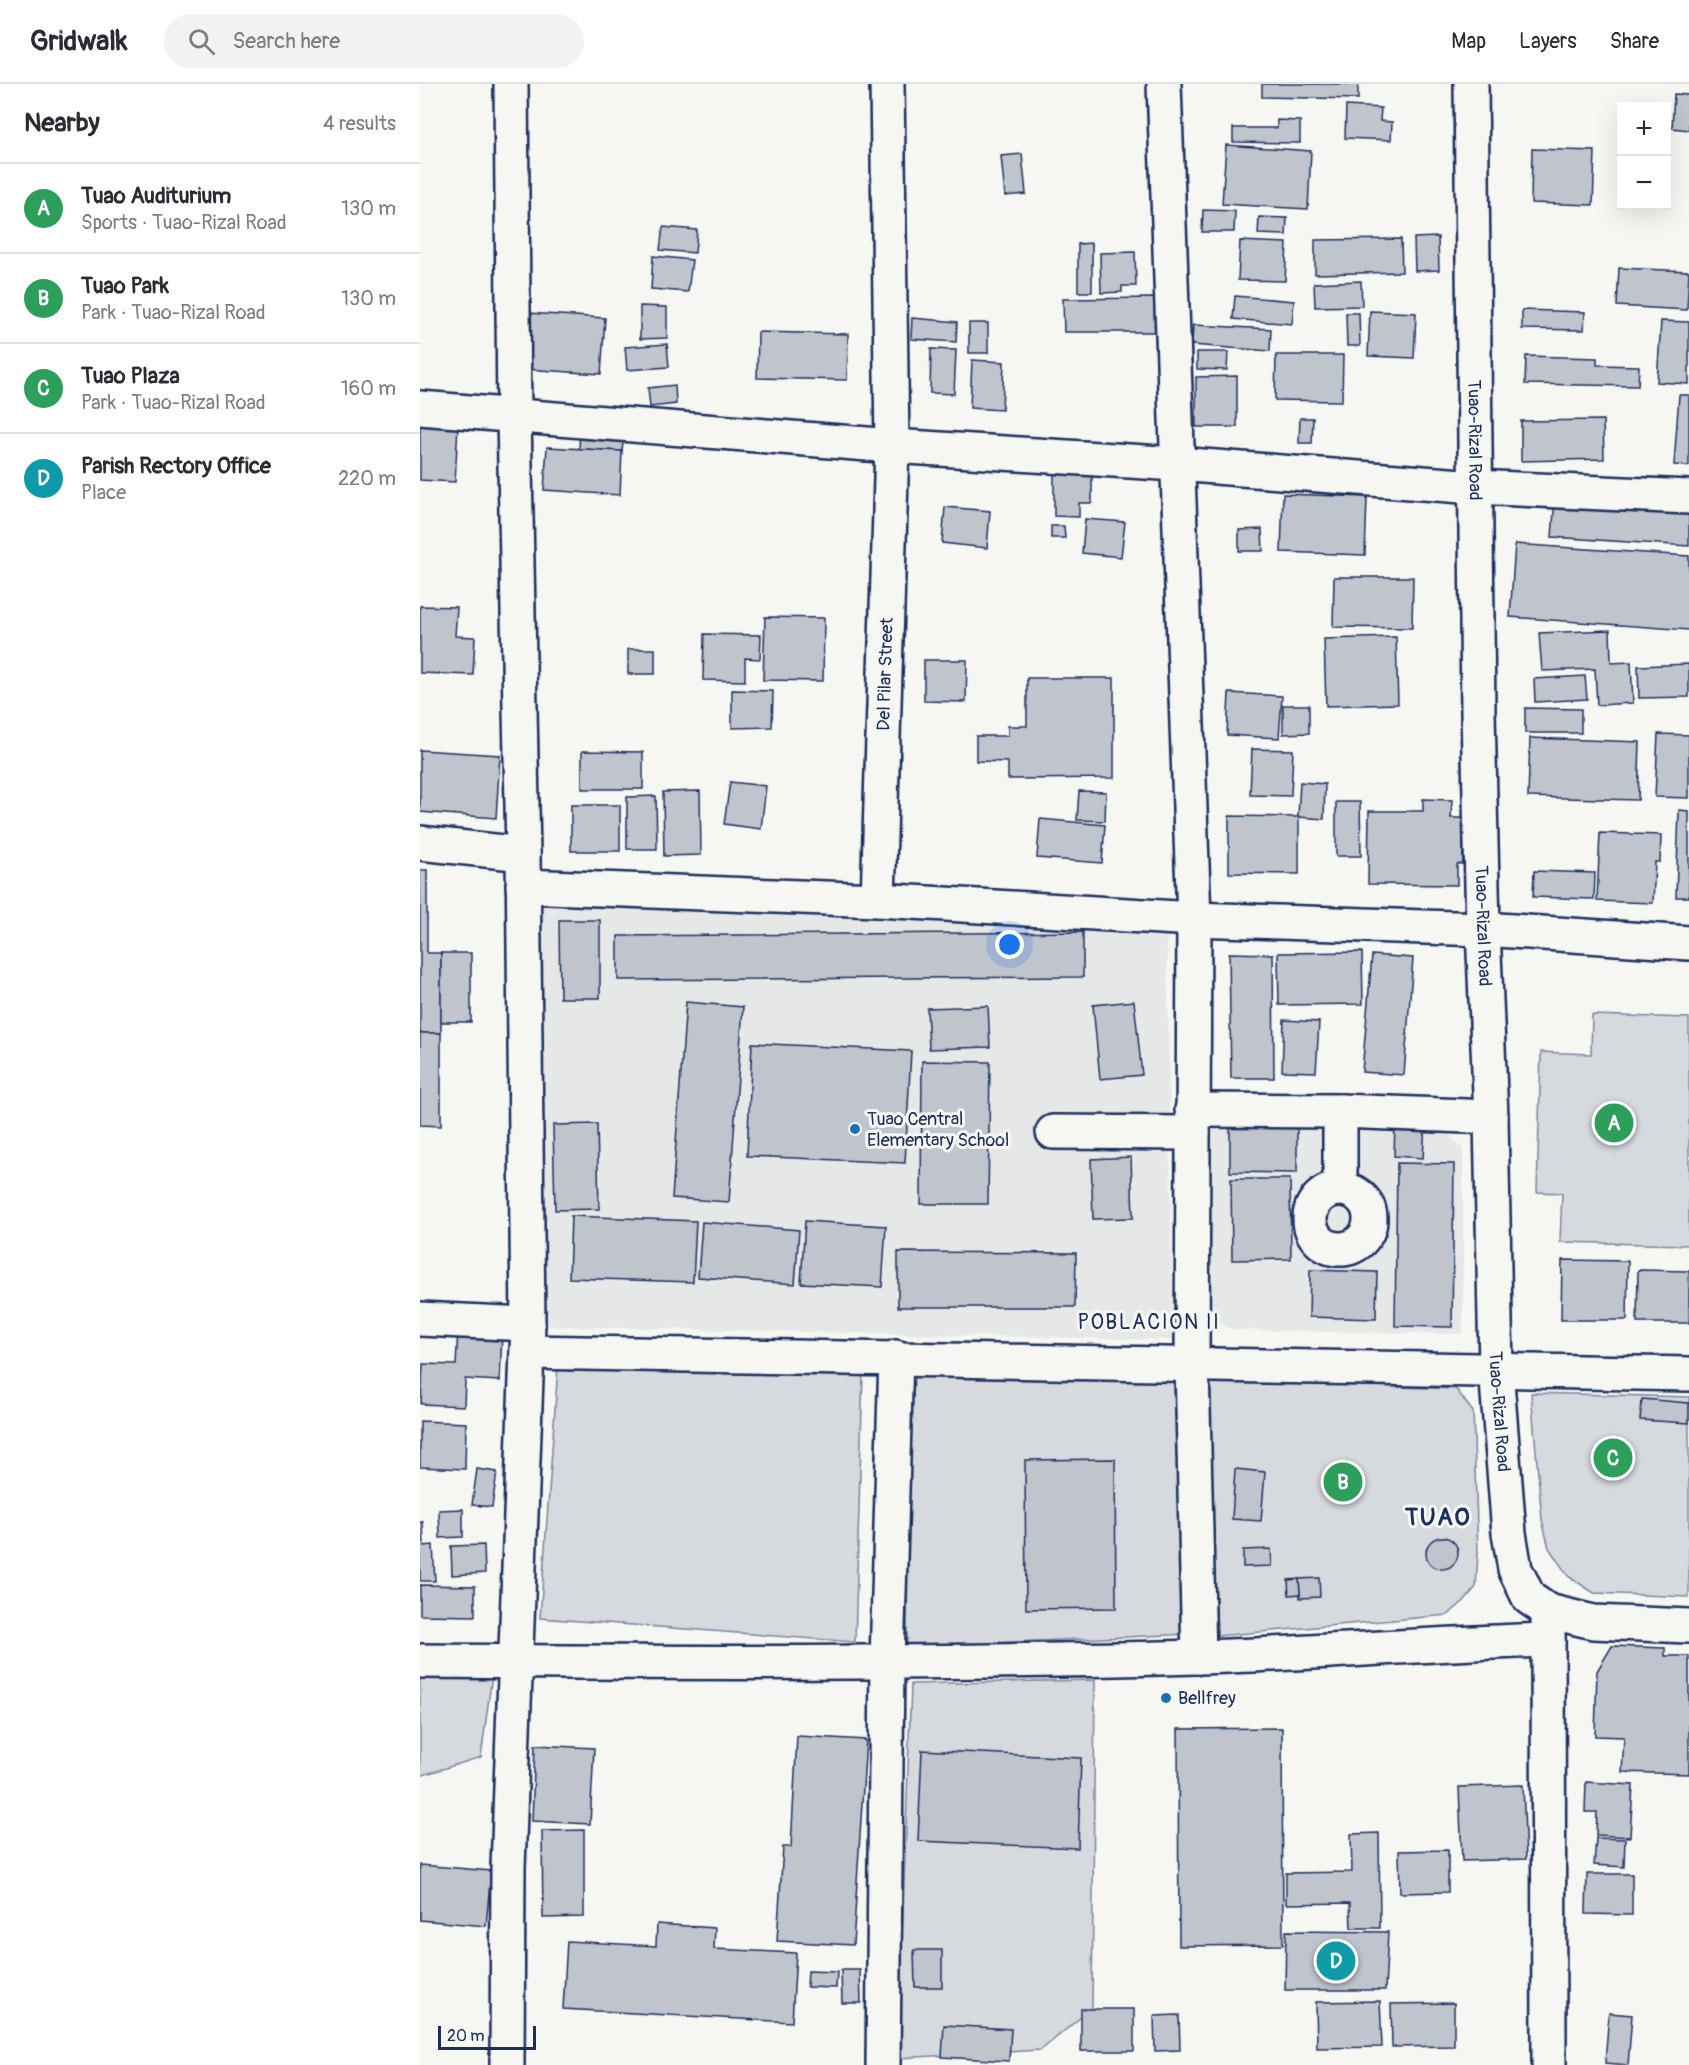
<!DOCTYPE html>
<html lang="en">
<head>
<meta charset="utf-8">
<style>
  body { margin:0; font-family:Pangolin,sans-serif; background:#f2f2f3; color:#2b2b33 }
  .controls { position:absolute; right:18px; top:18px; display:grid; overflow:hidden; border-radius:0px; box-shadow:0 6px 24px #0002 }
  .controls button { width:54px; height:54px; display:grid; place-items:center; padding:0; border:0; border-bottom:2px solid #e1e1e2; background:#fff; color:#2b2b33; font:30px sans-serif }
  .scale { position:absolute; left:18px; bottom:15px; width:98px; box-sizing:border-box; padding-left:6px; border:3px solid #1b2f5e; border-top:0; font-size:16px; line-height:21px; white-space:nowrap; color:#1b2f5e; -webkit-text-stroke:4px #f6f6f2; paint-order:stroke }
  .you { position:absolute; left:590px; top:861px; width:21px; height:21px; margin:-15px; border:4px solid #fff; border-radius:50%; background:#1a73e8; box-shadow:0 0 0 9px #1a73e833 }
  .badge { display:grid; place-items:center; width:39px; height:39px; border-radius:50%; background:#1f6fb2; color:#fff; font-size:20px; font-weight:700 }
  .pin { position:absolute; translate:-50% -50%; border:3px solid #fff; box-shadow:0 2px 6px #0006 }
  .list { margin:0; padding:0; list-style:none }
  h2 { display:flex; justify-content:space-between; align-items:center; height:78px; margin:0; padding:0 24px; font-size:26px }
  h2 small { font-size:20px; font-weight:400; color:#7c7c81 }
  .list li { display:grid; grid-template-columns:39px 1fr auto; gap:18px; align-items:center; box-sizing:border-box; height:90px; padding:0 24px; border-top:2px solid #e1e1e2 }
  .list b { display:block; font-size:22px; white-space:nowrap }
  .list p { margin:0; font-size:20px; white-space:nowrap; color:#7c7c81 }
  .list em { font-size:20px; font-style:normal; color:#7c7c81 }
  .icon { flex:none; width:33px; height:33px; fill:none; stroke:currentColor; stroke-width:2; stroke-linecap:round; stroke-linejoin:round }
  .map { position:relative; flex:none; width:1269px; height:1981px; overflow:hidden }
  header { display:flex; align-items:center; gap:36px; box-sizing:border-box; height:84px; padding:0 30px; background:#fff; border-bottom:2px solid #e1e1e2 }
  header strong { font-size:28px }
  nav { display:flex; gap:33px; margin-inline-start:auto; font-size:21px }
  .search { width:420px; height:54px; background:#f2f2f3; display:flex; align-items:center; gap:15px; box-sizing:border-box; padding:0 21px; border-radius:33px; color:#7c7c81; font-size:22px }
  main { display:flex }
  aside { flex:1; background:#fff }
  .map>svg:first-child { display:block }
</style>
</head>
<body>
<header>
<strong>Gridwalk</strong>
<div class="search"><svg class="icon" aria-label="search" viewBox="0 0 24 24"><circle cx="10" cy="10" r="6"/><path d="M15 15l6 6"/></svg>Search here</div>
<nav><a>Map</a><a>Layers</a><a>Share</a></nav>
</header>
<main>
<aside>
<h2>Nearby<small>4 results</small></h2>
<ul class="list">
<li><span class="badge" style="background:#2e9e5b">A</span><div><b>Tuao Auditurium</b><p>Sports · Tuao-Rizal Road</p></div><em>130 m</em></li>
<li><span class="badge" style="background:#2e9e5b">B</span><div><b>Tuao Park</b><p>Park · Tuao-Rizal Road</p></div><em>130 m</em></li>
<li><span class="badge" style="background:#2e9e5b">C</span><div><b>Tuao Plaza</b><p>Park · Tuao-Rizal Road</p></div><em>160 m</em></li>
<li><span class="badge" style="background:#0f9aa8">D</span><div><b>Parish Rectory Office</b><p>Place</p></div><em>220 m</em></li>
</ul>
</aside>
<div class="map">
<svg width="1269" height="1981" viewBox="0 0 1269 1981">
  <rect width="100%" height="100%" fill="#f6f6f2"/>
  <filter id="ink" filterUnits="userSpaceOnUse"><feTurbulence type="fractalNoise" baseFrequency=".0167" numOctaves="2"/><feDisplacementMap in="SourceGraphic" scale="12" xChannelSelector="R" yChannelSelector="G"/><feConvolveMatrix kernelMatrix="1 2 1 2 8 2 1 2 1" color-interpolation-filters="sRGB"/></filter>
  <g filter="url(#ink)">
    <g fill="#e6e7e7">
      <polygon points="118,809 747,847 753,1256 121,1242"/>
      <polygon points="790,1042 1023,1045 1043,1065 1043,1250 813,1246 792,1236"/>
    </g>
    <g fill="#d6d9dd" stroke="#78849e" stroke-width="1.5">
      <polygon points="1172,931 1269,934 1269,1161 1140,1158 1142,1109 1117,1108 1121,968 1171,970"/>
      <polygon points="138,1282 443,1288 435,1558 120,1534"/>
      <polygon points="753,1289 769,1550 487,1563 489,1290"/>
      <polygon points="787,1296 1036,1305 1053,1328 1058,1468 1056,1503 1044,1517 1028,1531 797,1552"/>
      <polygon points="1111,1309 1269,1313 1269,1513 1174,1509 1148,1492 1129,1464 1122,1436"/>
      <polygon points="0,1576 74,1576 61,1673 0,1692"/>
      <polygon points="675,1596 672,1924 621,1966 478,1974 491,1600"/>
    </g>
    <g fill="#c0c4cd" stroke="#1b2f5e" stroke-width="1.5">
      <polygon points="842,0 938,0 938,15 842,13"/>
      <polygon points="1254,10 1269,11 1269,46 1252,44"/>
      <polygon points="926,22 961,24 960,37 972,38 971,56 925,54"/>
      <polygon points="857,36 880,37 880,59 813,58 813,44 857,44"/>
      <polygon points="806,61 891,67 888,125 802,120"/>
      <polygon points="1112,65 1175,67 1173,121 1111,119"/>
      <polygon points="602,70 606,110 585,112 581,72"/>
      <polygon points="783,126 815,127 814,148 782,148"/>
      <polygon points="839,133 867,134 866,151 838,150"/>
      <polygon points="243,143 277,146 275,169 240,166"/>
      <polygon points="1018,153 1019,186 995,187 994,154"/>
      <polygon points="981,155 982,188 895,190 895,156"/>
      <polygon points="820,157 867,159 865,197 818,196"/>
      <polygon points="672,159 672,208 658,208 658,160"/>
      <polygon points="715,168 716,202 702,202 702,208 681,209 680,169"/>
      <polygon points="233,172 272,176 268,208 231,205"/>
      <polygon points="1199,184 1269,187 1267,226 1197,222"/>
      <polygon points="941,197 942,222 895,223 894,199"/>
      <polygon points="815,212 874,217 872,240 813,235"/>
      <polygon points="736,214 736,248 644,248 643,215"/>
      <polygon points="220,222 247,223 247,254 220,255"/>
      <polygon points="1102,226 1165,228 1164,246 1102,245"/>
      <polygon points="950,227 996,229 994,274 948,272"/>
      <polygon points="108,229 185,234 181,290 104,285"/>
      <polygon points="926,229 939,229 940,262 927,262"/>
      <polygon points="492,234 537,238 536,258 491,255"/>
      <polygon points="1241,237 1269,238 1269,300 1237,298"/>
      <rect x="549" y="239" width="19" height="30"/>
      <polygon points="773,241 851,245 850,267 772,261"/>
      <polygon points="338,248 428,250 427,296 337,294"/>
      <polygon points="247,260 249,283 207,286 205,263"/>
      <polygon points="511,265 536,266 534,310 510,309"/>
      <polygon points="777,268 808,268 807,286 777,285"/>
      <polygon points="856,271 923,271 922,317 855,316"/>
      <polygon points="1106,272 1177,274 1177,281 1219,282 1218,302 1105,300"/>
      <polygon points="552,276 584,278 582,326 550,324"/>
      <polygon points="817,292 817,343 776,343 776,293"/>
      <polygon points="255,301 256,320 230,323 228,304"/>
      <polygon points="1259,311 1269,311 1269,382 1254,381"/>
      <polygon points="0,334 38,341 35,398 0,396"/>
      <polygon points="880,334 893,334 892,359 879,359"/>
      <polygon points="1183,336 1184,375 1101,377 1101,337"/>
      <polygon points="160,345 204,348 202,367 159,365"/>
      <polygon points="127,363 202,367 200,411 124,406"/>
      <polygon points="672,382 672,419 659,419 659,433 634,432 634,383"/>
      <polygon points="863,410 947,413 945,471 861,468"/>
      <polygon points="1135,415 1269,424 1269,462 1132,453"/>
      <polygon points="525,423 570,427 567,464 522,459"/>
      <polygon points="665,435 705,438 701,473 662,469"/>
      <polygon points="631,442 644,442 645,454 631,454"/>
      <polygon points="842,445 843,467 819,467 819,446"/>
      <polygon points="1095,460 1269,472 1269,546 1090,533"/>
      <polygon points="914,493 993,493 992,544 913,543"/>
      <polygon points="0,522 37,523 35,552 55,553 53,591 0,589"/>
      <polygon points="345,533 404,534 403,597 343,596"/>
      <polygon points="1190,546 1191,579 1211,578 1213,619 1177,621 1175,585 1122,587 1119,549"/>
      <polygon points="284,550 341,551 340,575 325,574 325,597 283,596"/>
      <polygon points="976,553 978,620 906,622 904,555"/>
      <rect x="208" y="565" width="27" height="25"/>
      <polygon points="504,576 547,576 546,618 504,617"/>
      <polygon points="1269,580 1269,613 1219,614 1218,582"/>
      <polygon points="1165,592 1167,615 1115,618 1114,595"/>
      <polygon points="607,594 694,594 694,694 588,695 588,678 556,677 556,652 588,652 588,642 607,642"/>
      <polygon points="312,606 353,607 352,643 312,644"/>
      <polygon points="809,609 862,612 859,654 807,651"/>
      <polygon points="863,621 889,621 889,649 863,650"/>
      <polygon points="1105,624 1161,625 1161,649 1105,649"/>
      <polygon points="1238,650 1269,651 1269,714 1235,713"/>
      <polygon points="1110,654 1220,658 1218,716 1108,713"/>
      <polygon points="832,665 873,666 871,712 830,711"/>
      <polygon points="0,666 80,671 76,734 0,728"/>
      <polygon points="162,667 223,668 223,705 162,705"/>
      <polygon points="310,698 346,702 341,745 304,740"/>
      <polygon points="880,698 905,700 904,735 878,733"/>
      <polygon points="280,707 281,771 244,772 243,708"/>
      <polygon points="659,707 686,708 685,737 657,736"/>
      <polygon points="236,712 237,765 207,765 207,713"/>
      <polygon points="1003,715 1032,716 1031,734 1043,734 1043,780 1037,780 1037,801 948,800 949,727 1003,727"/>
      <polygon points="916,718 940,718 941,772 916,772"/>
      <rect x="151" y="721" width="49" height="46"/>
      <polygon points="1259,726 1269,727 1269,813 1256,813"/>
      <polygon points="809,732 879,733 879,790 809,789"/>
      <polygon points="620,735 685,741 682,779 617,774"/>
      <polygon points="1180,749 1241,751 1240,778 1235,778 1233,819 1177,817"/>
      <polygon points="0,786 7,786 7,869 21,869 21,949 0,949"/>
      <polygon points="1114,787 1175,789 1174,815 1113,813"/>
      <polygon points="139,836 180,836 180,914 140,914"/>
      <polygon points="663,848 663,893 198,896 198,852"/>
      <polygon points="942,868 943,920 859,921 858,869"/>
      <rect x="21" y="869" width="30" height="69"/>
      <polygon points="809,869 853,870 854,994 811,994"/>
      <polygon points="952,871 993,874 984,991 942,988"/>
      <polygon points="714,917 722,991 680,995 673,921"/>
      <polygon points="266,918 323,923 309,1118 252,1114"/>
      <polygon points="568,922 570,963 509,965 507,924"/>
      <polygon points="864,936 899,938 896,988 862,987"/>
      <polygon points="0,949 21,949 21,1042 0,1041"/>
      <polygon points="332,959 491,967 485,1079 327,1072"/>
      <polygon points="502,977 570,978 568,1120 501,1120"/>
      <polygon points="810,1036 877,1037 877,1089 810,1088"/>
      <polygon points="177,1040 179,1125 135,1126 133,1041"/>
      <polygon points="975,1040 1005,1042 1003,1074 974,1072"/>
      <polygon points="711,1073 713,1134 673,1135 671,1075"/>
      <polygon points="977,1079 1034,1080 1032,1243 975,1242"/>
      <polygon points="811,1095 870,1095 871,1175 812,1176"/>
      <polygon points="151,1132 276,1137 273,1198 149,1194"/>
      <polygon points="385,1137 466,1142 462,1203 381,1199"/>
      <polygon points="282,1138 379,1146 375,1200 278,1193"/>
      <polygon points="478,1168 656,1169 655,1223 478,1223"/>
      <polygon points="1142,1176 1208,1177 1207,1236 1141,1236"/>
      <polygon points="890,1186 957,1188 956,1235 889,1233"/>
      <polygon points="1218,1186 1269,1187 1269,1239 1217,1239"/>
      <polygon points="38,1246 82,1248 80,1297 45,1295 44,1322 1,1320 3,1280 36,1281"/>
      <polygon points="1222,1315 1269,1319 1269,1339 1220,1336"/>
      <polygon points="0,1337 46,1339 45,1385 0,1383"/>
      <polygon points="695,1375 696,1524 606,1525 605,1376"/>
      <polygon points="57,1385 77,1388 72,1423 52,1421"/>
      <polygon points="815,1385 845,1388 841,1437 812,1435"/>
      <polygon points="43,1425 43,1453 20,1454 19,1426"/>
      <polygon points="0,1438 3,1438 4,1462 13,1461 15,1497 0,1497"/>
      <circle cx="1022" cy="1469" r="16"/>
      <polygon points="64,1461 65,1489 32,1491 31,1462"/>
      <polygon points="851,1465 852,1482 823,1483 823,1466"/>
      <polygon points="899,1494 900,1513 880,1514 879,1495"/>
      <polygon points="879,1495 880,1510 869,1511 868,1496"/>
      <polygon points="0,1501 55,1502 55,1532 0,1531"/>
      <polygon points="1192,1562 1245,1564 1245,1572 1269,1572 1269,1690 1202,1688 1204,1653 1175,1652 1177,1587"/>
      <polygon points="862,1644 863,1861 759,1862 758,1645"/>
      <polygon points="377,1652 446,1656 433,1861 357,1857 363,1763 371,1763"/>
      <polygon points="115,1661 174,1664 170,1740 112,1737"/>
      <polygon points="502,1666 661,1674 658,1764 498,1757"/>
      <polygon points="1166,1698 1213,1701 1210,1753 1176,1751 1177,1728 1165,1728"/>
      <polygon points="1103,1701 1106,1775 1042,1777 1039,1703"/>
      <polygon points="164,1746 164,1833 123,1834 122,1747"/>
      <polygon points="959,1749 960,1844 931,1844 930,1819 866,1820 866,1789 932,1788 931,1750"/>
      <polygon points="1176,1754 1205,1755 1204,1783 1174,1781"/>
      <polygon points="1028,1766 1028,1808 980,1809 979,1767"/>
      <polygon points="0,1781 71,1787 66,1842 0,1836"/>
      <polygon points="1167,1790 1212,1790 1212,1831 1166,1830"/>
      <polygon points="237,1840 295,1844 294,1865 376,1869 372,1938 143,1925 147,1857 236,1862"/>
      <polygon points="866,1847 968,1848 965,1906 865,1906"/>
      <polygon points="494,1866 522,1866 522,1903 495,1903"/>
      <polygon points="421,1886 440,1886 441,1919 422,1919"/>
      <polygon points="388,1887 417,1888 416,1904 387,1903"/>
      <polygon points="960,1917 962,1963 897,1964 896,1918"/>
      <polygon points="1034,1919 1034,1962 972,1963 971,1920"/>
      <rect x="661" y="1925" width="53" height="42"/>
      <polygon points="1189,1929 1212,1931 1208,1981 1185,1979"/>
      <polygon points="759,1931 760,1966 735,1967 734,1932"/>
      <polygon points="524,1941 591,1945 589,1977 522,1973"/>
    </g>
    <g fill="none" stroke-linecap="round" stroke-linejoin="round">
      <defs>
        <g id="minor">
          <polyline points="744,0 774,835 772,1281 779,1573"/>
          <polyline points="0,324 472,362 757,380 1055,403 1269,413"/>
          <polyline points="0,759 103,770"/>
          <polyline points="103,802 458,816 774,835 1063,845 1269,859"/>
          <path id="s1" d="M458 816 472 362 467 0"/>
          <polyline points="772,1026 920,1027 1071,1033"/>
          <polyline points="920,1027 920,1105"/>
          <polyline points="633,1048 773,1049"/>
          <circle cx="920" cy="1135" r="30"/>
          <polyline points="0,1235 108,1240"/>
          <polyline points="107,1268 1269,1290"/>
          <path d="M0 1577C259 1579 518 1580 777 1573 894 1570 1011 1559 1128 1556"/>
          <polyline points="87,1981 88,1784 108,1240 103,770 94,333 91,0"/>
          <polyline points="463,1981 467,1577 476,1273"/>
        </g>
        <g id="major">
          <path id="s2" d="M1051 0 1058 627 1063 845 1071 1033 1076 1285 1089 1449 1095 1485 1109 1514 1128 1527 1173 1538 1269 1542"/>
          <polyline points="1128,1527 1129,1981"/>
        </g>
      </defs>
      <use href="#minor" stroke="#1b2f5e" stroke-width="38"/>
      <use href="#major" stroke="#1b2f5e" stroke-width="38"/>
      <use href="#minor" stroke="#f6f6f2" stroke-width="33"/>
      <use href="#major" stroke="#f6f6f2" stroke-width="33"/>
    </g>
  </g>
  <g fill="#1f6fb2" stroke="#f6f6f2" stroke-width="2">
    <circle cx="435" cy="1045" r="6"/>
    <circle cx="746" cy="1614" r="6"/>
  </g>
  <g text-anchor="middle" stroke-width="6" stroke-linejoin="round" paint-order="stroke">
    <g font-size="18" fill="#1b2f5e" stroke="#f6f6f2">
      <text dy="6" stroke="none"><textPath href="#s2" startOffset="356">Tuao-Rizal Road</textPath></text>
      <text dy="6" stroke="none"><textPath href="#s1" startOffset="226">Del Pilar Street</textPath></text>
      <text dy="6" stroke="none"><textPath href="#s2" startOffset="842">Tuao-Rizal Road</textPath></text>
      <text dy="6" stroke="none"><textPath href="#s2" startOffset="1328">Tuao-Rizal Road</textPath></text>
    </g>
    <g font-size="18" fill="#1b2f5e" stroke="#f6f6f2" text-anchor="start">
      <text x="447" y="1041">Tuao Central<tspan x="447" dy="21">Elementary School</tspan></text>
      <text x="758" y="1620">Bellfrey</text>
    </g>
    <g font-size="21" letter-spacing="1.5" fill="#1b2f5e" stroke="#f6f6f2">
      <text x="729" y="1245">POBLACION II</text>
    </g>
    <g font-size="24" font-weight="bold" letter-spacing="1.5" fill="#1b2f5e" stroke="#f6f6f2">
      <text x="1018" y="1441">TUAO</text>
    </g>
  </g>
</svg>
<div class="controls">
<button>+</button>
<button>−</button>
</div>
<div class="scale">20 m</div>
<div class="you"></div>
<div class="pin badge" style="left:1194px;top:1039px;background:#2e9e5b">A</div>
<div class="pin badge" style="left:923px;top:1398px;background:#2e9e5b">B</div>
<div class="pin badge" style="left:1193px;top:1374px;background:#2e9e5b">C</div>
<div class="pin badge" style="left:916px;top:1877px;background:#0f9aa8">D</div>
</div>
</main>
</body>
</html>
